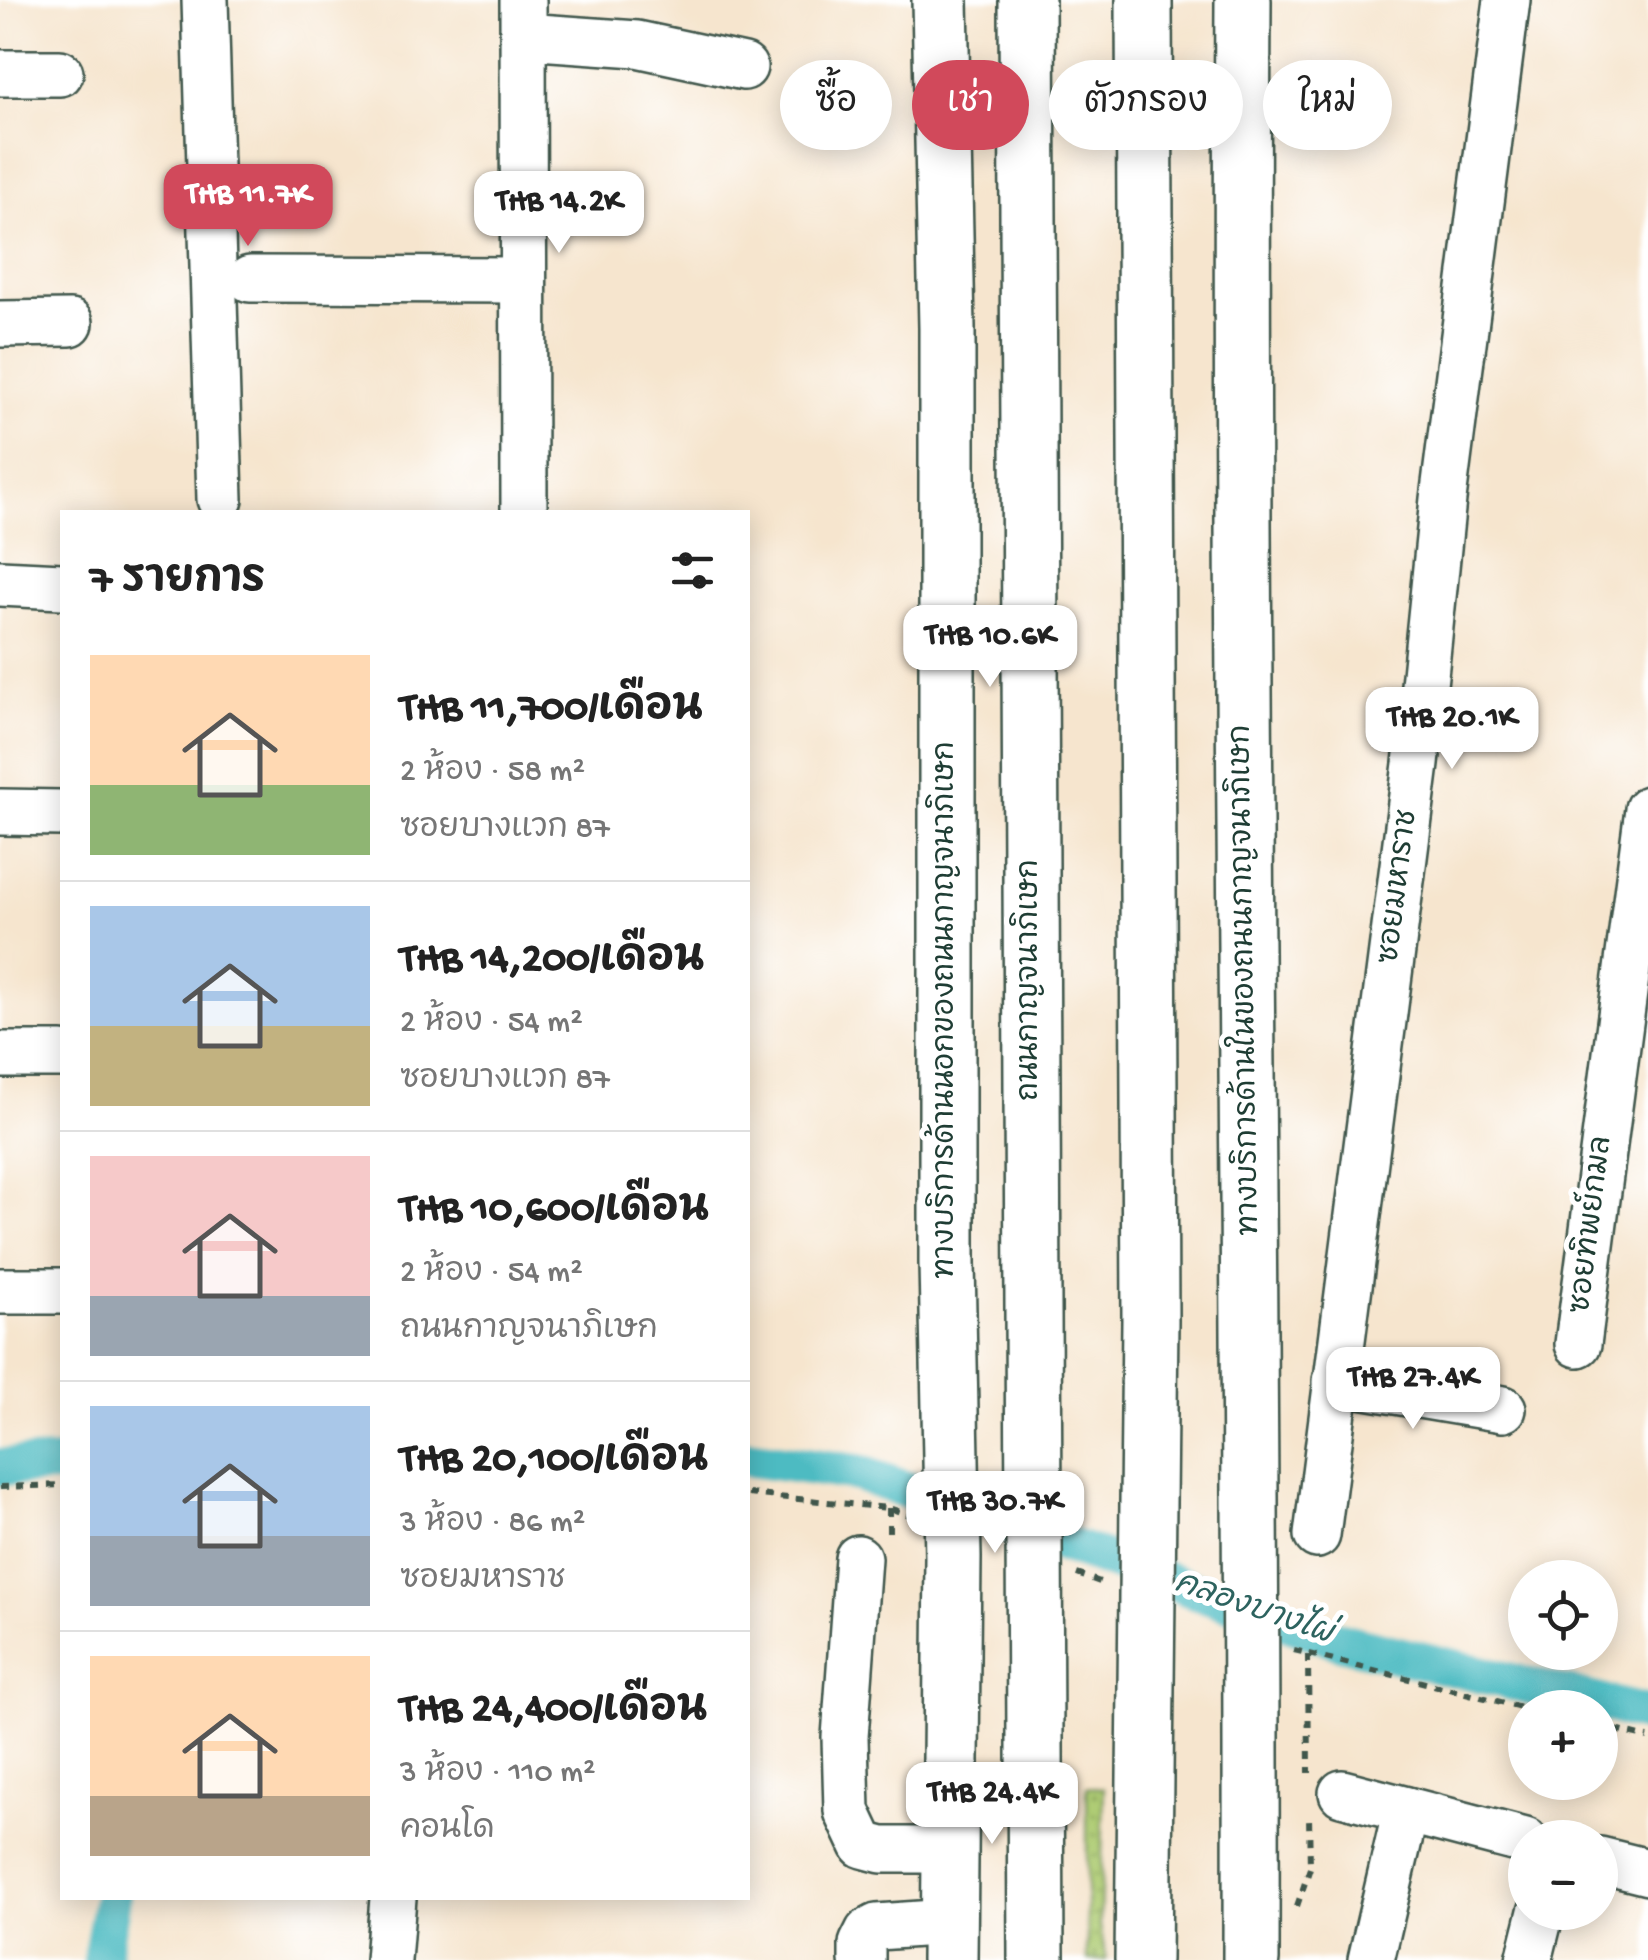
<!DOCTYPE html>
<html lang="th">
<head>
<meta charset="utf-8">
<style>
	:root { --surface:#fff; --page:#f2f2f2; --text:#222; --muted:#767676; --line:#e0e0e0; --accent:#d1495b }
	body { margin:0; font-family:"Gochi Hand","Playpen Sans Thai",sans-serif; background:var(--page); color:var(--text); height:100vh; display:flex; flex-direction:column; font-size:38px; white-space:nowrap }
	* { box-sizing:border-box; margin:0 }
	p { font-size:32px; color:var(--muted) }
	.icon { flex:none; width:55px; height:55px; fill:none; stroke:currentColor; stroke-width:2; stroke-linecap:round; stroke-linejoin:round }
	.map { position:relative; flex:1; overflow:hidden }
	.side { position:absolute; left:60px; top:510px; width:690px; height:1390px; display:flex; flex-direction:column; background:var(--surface); border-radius:0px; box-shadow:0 5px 25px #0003 }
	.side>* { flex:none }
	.guide { position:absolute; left:780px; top:60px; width:718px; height:90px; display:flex; gap:20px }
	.fabs { position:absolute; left:1508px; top:1560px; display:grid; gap:20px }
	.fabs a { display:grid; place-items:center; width:110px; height:110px; border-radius:50%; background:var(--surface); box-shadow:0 5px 25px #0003; font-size:50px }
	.price { position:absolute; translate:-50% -85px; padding:0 22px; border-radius:20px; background:#fff; color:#222; font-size:32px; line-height:65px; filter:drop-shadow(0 2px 5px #0008) }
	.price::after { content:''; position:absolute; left:50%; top:60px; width:30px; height:22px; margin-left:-15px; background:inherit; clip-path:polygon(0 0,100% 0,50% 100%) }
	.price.active { background:var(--accent); color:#fff }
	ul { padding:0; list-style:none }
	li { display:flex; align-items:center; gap:30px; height:250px; padding:0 30px }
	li+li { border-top:2px solid var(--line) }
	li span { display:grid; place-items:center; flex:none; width:280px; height:200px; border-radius:0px; color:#555 }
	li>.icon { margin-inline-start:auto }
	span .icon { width:120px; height:120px; fill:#fffc; stroke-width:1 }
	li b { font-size:42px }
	h2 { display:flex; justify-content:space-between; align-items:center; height:120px; padding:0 30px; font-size:42px }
	.pill { padding:0 35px; border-radius:45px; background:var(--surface); box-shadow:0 5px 25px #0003; font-size:35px; line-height:90px }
	.pill.active { background:var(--accent); color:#fff }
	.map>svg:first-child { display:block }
	.grass { fill:url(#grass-dots); stroke:#678454; stroke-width:2.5 }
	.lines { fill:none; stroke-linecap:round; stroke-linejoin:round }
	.canal { stroke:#4dbbc2; stroke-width:38 }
	.minor-casing { stroke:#3f564b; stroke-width:50 }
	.major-casing { stroke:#3f564b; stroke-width:60 }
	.highway-casing { stroke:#3f564b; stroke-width:60 }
	.path { stroke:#3f564b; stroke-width:6; stroke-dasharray:8 8; stroke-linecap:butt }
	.minor { stroke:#fff; stroke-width:45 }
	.major { stroke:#fff; stroke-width:55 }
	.highway { stroke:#fff; stroke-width:55 }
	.labels { text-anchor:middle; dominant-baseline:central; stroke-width:10; stroke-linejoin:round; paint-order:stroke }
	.street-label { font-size:30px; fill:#1f3d34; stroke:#fff }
	.water-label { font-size:32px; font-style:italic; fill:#2d635f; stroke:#fff }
</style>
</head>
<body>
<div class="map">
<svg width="1648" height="1960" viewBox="0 0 1648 1960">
	<defs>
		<pattern id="grass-dots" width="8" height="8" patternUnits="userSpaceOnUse" patternTransform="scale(2.5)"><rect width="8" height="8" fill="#afcc74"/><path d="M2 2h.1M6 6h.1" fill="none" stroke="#8ea760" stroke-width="1.8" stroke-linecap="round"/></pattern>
	</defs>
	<rect width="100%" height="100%" fill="#fff"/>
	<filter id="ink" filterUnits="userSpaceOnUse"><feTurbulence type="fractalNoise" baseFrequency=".01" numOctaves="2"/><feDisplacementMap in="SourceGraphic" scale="20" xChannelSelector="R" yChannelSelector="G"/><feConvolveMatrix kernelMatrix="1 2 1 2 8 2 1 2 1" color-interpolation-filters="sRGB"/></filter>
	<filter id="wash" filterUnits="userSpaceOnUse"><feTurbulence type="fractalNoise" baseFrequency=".0048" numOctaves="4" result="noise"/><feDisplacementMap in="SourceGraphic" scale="40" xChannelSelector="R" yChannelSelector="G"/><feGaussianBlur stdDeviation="2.25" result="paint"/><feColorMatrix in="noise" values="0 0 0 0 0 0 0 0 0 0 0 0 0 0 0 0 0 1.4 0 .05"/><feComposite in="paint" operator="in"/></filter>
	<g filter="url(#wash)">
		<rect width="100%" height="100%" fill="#f6e5ce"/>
		<path class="grass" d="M1087 1787 1104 1788 1100 1925 1106 1960H1087Z"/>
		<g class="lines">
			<g class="canal">
				<path d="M748 1458 858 1473 1344 1642 1648 1714"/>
				<path d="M0 1467 62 1465"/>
				<path d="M101 1960 112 1898"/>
			</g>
		</g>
	</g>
	<g filter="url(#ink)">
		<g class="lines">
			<g class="minor-casing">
				<g id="minor">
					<path d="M205 0 220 499"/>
					<path d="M523 0 524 512"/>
					<path d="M524 36 637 44 744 67"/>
					<path d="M0 73H60"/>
					<path d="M250 279 521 280"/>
					<path d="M0 324 70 323"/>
					<path d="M0 583 62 586"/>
					<path d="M0 812 62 813"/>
					<path d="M0 1055H62"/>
					<path d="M0 1291H62"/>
					<path d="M1578 1344 1648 809"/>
					<path d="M1336 1381 1503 1409"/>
					<path d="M1317 1535 1416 764 1443 499 1507 0"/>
					<path d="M858 1558 845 1737 847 1811 863 1845 882 1850H950"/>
					<path d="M1342 1793 1525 1841"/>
					<path d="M1600 1860 1648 1872"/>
					<path d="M388 1960 393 1898"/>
					<path d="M862 1960V1944L868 1932 877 1927 949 1922"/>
					<path d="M1371 1960 1406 1810"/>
					<path d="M1529 1960 1541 1912"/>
				</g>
			</g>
			<g class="major-casing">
				<g id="major">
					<path d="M940 0 947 328V1263L953 1557 949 1960"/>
					<path d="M1243 0C1239 653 1253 1307 1251 1960"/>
				</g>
			</g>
			<g class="highway-casing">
				<g id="highway">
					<path d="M1027 0 1036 1960"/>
					<path d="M1143 1960 1150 1320 1144 0"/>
				</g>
			</g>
			<g class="path">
				<path d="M0 1487 62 1485"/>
				<path d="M748 1494 889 1508 909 1515"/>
				<path d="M889 1532V1508"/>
				<path d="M1077 1574 1103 1583"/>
				<path d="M1294 1650 1525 1708"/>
				<path d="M1308 1655 1309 1773"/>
				<path d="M1600 1726 1648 1738"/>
				<path d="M1297 1906 1310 1868 1309 1816"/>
			</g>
			<use href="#minor" class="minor"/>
			<use href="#major" class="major"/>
			<use href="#highway" class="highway"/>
		</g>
	</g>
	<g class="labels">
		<g class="street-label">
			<text transform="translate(1400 887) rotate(-83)">ซอยมหาราช</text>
			<text transform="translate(1031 980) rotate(-90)">ถนนกาญจนาภิเษก</text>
			<text transform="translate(1247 980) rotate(-91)">ทางบริการด้านในของถนนกาญจนาภิเษก</text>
			<text transform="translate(947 1010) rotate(-90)">ทางบริการด้านนอกของถนนกาญจนาภิเษก</text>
			<text transform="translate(1593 1225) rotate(-83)">ซอยทิพย์กมล</text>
		</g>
		<g class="water-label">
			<text transform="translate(1253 1610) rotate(19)">คลองบางไผ่</text>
		</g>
	</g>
</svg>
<div class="fabs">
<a><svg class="icon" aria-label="locate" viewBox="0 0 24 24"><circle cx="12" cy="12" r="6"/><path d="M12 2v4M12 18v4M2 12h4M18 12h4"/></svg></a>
<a>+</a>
<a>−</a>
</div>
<b class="price active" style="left:248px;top:249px">THB 11.7K</b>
<b class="price" style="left:559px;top:256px">THB 14.2K</b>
<b class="price" style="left:990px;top:690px">THB 10.6K</b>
<b class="price" style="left:1452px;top:772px">THB 20.1K</b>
<b class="price" style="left:1413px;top:1432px">THB 27.4K</b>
<b class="price" style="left:995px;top:1556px">THB 30.7K</b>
<b class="price" style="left:992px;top:1847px">THB 24.4K</b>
<div class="guide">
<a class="pill">ซื้อ</a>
<a class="pill active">เช่า</a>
<a class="pill">ตัวกรอง</a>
<a class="pill">ใหม่</a>
</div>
<section class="side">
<h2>7 รายการ<svg class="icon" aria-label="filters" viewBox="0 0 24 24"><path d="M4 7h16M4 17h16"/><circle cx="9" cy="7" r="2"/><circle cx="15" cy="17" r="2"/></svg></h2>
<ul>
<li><span style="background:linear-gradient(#ffd9b3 65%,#8fb573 0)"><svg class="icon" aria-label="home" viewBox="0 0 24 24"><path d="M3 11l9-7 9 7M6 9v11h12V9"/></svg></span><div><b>THB 11,700/เดือน</b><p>2 ห้อง · 58 m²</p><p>ซอยบางแวก 87</p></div></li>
<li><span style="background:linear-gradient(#a9c7e8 60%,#c2b280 0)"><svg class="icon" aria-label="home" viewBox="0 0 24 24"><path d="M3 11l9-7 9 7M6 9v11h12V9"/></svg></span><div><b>THB 14,200/เดือน</b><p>2 ห้อง · 54 m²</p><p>ซอยบางแวก 87</p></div></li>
<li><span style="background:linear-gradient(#f6c9c9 70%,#9aa5b1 0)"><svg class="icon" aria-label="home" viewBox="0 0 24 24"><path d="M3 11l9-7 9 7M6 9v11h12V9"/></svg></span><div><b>THB 10,600/เดือน</b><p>2 ห้อง · 54 m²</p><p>ถนนกาญจนาภิเษก</p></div></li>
<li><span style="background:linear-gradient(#a9c7e8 65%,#9aa5b1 0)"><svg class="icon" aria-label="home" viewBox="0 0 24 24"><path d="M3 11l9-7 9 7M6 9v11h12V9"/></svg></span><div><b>THB 20,100/เดือน</b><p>3 ห้อง · 86 m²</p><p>ซอยมหาราช</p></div></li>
<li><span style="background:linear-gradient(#ffd9b3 70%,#b9a48a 0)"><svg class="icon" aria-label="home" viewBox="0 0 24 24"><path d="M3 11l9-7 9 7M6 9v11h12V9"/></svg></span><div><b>THB 24,400/เดือน</b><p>3 ห้อง · 110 m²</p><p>คอนโด</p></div></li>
</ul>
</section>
</div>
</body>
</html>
